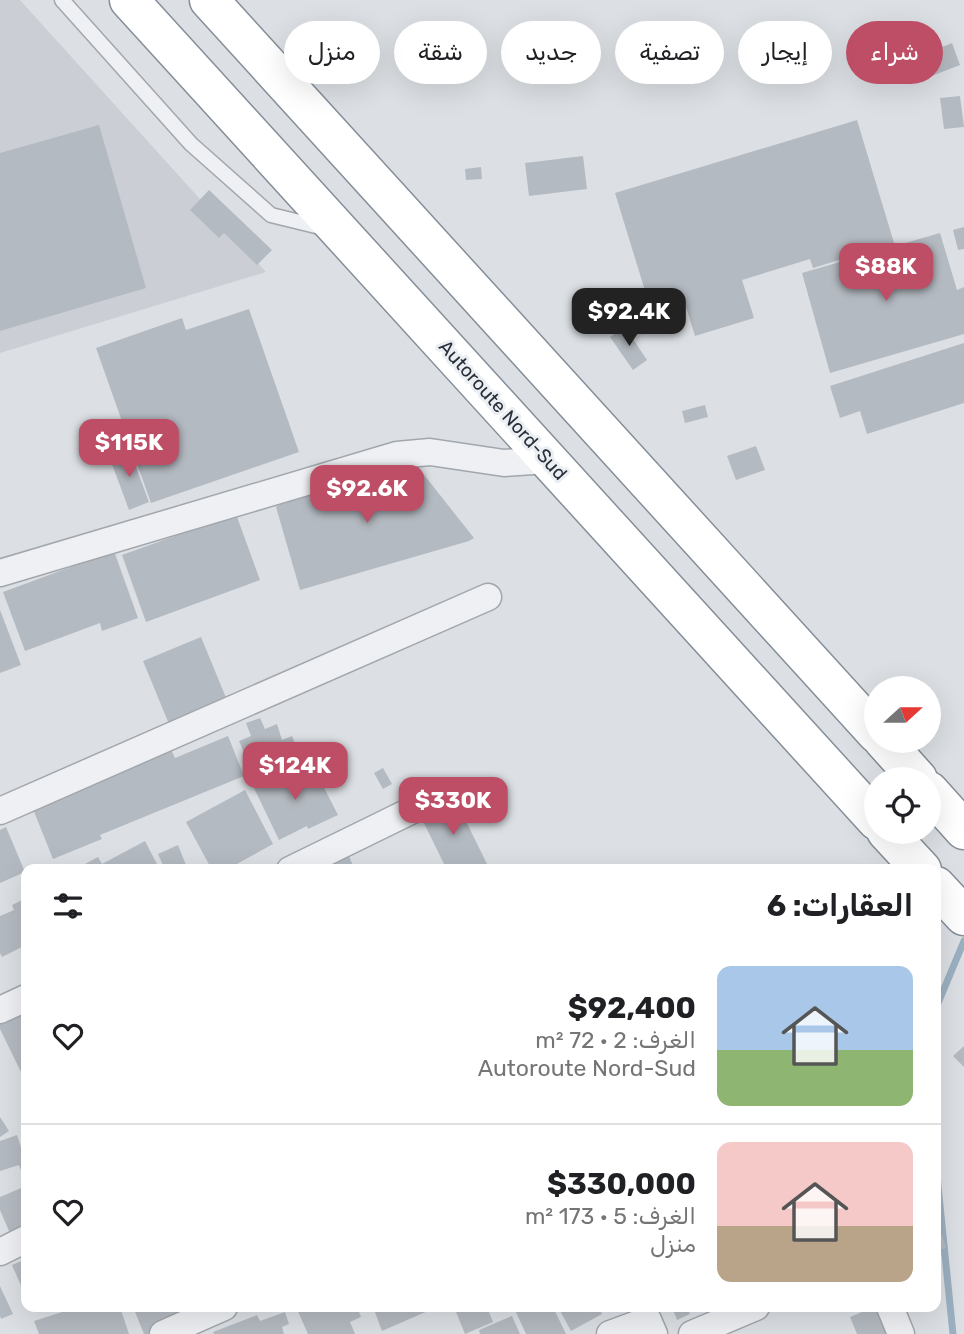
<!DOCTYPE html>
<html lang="ar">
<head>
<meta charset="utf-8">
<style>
	:root { --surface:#fff; --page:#f2f2f2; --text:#202124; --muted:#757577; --line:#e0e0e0; --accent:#bd4e66 }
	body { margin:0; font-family:Rubik,Vazirmatn,sans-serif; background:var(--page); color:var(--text); direction:rtl; height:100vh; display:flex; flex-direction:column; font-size:26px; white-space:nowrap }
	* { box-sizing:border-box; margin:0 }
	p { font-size:23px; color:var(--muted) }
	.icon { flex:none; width:38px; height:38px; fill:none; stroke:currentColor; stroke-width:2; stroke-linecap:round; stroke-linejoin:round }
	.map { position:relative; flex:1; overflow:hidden; direction:ltr }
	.side { position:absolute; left:21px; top:864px; width:920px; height:448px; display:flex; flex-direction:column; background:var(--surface); border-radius:14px; box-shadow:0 7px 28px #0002; direction:rtl }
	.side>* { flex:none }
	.hud { position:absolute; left:21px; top:21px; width:922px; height:63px; direction:rtl; display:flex; gap:14px }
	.needle { width:46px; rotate:69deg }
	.buttons { position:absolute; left:864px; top:676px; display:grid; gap:14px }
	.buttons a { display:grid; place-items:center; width:77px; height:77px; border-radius:50%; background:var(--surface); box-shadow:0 7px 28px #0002; font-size:35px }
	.price { position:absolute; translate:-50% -60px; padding:0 16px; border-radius:14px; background:var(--accent); color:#fff; font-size:23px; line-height:46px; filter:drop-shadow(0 2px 4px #0008) }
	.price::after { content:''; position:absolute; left:50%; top:42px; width:21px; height:16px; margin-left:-10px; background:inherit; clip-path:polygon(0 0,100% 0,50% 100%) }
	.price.active { background:#222; color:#fff }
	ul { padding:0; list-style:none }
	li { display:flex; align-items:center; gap:21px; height:175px; padding:0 28px }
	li+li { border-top:2px solid var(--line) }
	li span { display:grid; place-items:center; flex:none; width:196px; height:140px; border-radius:14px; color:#555 }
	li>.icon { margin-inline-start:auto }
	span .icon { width:84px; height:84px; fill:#fffc; stroke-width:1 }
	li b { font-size:30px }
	h2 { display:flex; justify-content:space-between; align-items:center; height:84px; padding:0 28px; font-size:30px }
	.chip { padding:0 24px; border-radius:32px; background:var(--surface); box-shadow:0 7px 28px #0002; font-size:24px; line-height:63px }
	.chip.active { background:var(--accent); color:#fff }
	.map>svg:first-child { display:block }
	.built { fill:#cbcfd5 }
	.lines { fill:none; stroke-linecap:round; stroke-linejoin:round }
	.stream { stroke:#9bb0c1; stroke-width:7 }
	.building { fill:#b4bac1 }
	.service-casing { stroke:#a2a7ad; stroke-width:17 }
	.minor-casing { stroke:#a2a7ad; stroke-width:29 }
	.motorway-casing { stroke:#858f99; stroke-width:41 }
	.service { stroke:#eef0f3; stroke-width:14 }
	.minor { stroke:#eef0f3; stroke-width:26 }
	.motorway { stroke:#fff; stroke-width:38 }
	.labels { text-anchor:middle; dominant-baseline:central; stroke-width:6; stroke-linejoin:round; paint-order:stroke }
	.street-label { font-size:19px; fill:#282f39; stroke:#ebeff3 }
</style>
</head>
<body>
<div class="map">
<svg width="964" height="1334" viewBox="0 0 964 1334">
	<rect width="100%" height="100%" fill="#dce0e4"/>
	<path class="built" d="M0 0H20L266 272 0 353Z"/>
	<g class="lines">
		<g class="stream">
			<path d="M936 1008 964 941"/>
			<path d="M936 1166 953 1334"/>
		</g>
	</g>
	<g class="building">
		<path d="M952 43 960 65 924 79 915 58Z"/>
		<path d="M960 96 964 127 944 129 940 98Z"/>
		<path d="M857 120 894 243 813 268 810 259 742 280 754 318 695 336 683 297 650 307 615 193Z"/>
		<path d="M99 125 146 288 0 331V153Z"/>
		<path d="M583 156 587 189 529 196 525 163Z"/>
		<path d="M481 167 482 179 466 180 465 169Z"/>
		<path d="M209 190 272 250 257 265 224 233 219 238 190 210Z"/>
		<path d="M964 227V249L958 250 953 230Z"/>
		<path d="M940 233 957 290 964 287V334L830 373 802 273Z"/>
		<path d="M249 309 299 452 151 503 96 348 182 318 186 330Z"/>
		<path d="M625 327 647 360 633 370 610 337Z"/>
		<path d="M964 343V403L867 434 860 411 840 418 830 386Z"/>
		<path d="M705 405 708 417 685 423 682 411Z"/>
		<path d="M756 446 765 470 736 480 727 456Z"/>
		<path d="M129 448 149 502 129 510 109 456Z"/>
		<path d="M413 461 474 538 469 541 300 590 276 507 286 500Z"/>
		<path d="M236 514 260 580 146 622 122 555Z"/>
		<path d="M114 551 138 618 102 631 100 623 25 651 3 592Z"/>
		<path d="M0 610 21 665 0 673Z"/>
		<path d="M201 637 229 705 171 729 143 661Z"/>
		<path d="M260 718 265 729 277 724 282 740 292 736 299 753 252 771 239 741 251 736 246 723Z"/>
		<path d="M228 736 244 776 100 835 102 839 53 859 31 804 170 747 175 758Z"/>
		<path d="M297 768 301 777 315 770 338 815 308 829 307 826 279 840 254 788Z"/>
		<path d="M383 768 392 784 383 789 374 773Z"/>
		<path d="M245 790 273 844 226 870H212L186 822Z"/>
		<path d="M454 797 488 866 479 870H447L419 813Z"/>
		<path d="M6 827 25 872 0 883V830Z"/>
		<path d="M145 841 160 870H74L98 857 102 864Z"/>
		<path d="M178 845 188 870H165L158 854Z"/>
		<path d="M345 847 355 870H293Z"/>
		<path d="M26 898V945L2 957 0 953V916L14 910 12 905Z"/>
		<path d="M26 1009V1070L21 1072 0 1029V1022Z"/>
		<path d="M964 1046V1067L953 1056Z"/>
		<path d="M0 1117 9 1131 0 1137Z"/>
		<path d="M17 1135 26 1163V1175L23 1176 19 1165 0 1171V1141Z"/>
		<path d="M26 1186V1232L12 1238 0 1210V1197Z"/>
		<path d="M942 1235 946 1248 936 1251V1237Z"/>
		<path d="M26 1259V1297L12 1265Z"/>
		<path d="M0 1286 13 1314 1 1319 0 1316Z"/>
		<path d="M78 1307H120L129 1334H39L34 1321Z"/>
		<path d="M133 1307H186L190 1317 150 1334H144Z"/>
		<path d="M296 1307H357L361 1317 350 1322 355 1334H308Z"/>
		<path d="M373 1307H437L382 1331Z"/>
		<path d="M454 1307H487L493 1322 465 1334Z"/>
		<path d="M520 1307H537L539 1311 553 1307 566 1334H526L515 1310Z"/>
		<path d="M558 1307H599L602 1314 571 1331Z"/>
		<path d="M672 1307H687L690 1314 677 1320Z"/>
		<path d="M874 1307H895L897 1334H857L850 1317Z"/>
		<path d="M285 1312 289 1324 282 1327 284 1334H214L213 1332 257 1315 260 1321Z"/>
		<path d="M512 1316 520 1334H480L479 1330Z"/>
	</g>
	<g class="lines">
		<g class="service-casing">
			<path id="service" d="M62 0 191 144 271 215 324 228"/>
		</g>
		<g class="minor-casing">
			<g id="minor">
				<path d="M0 573 397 455 430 452 504 463 548 460"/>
				<path d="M0 811 488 597"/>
				<path d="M290 870 433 800"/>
				<path d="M0 1010 26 998"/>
				<path d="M0 1252 26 1239"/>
				<path d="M890 1307 901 1334"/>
				<path d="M163 1334 224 1307"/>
				<path d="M610 1334 648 1320 654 1334"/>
				<path d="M692 1334 756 1307"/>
			</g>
		</g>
		<g class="motorway-casing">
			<g id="motorway">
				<path d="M129 0 877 821"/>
				<path d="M209 0 877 734"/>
				<path d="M883 740 918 779"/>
				<path d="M929 791 964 830"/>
				<path d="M886 831 922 870"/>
				<path d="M936 886 964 916"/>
			</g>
		</g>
		<use href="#service" class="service"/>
		<use href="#minor" class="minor"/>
		<use href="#motorway" class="motorway"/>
	</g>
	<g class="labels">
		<g class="street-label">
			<text transform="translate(503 410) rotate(48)">Autoroute Nord-Sud</text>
		</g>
	</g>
</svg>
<div class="buttons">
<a><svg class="needle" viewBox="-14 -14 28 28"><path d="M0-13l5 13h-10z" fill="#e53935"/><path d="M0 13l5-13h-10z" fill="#757577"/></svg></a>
<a><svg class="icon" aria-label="locate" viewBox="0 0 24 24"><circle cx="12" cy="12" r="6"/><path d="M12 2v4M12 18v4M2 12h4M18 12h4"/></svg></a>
</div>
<b class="price" style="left:886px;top:303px">$88K</b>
<b class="price active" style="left:629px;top:348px">$92.4K</b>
<b class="price" style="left:129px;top:479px">$115K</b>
<b class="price" style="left:367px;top:525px">$92.6K</b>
<b class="price" style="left:295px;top:802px">$124K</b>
<b class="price" style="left:453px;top:837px">$330K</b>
<div class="hud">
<a class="chip active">شراء</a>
<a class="chip">إيجار</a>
<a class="chip">تصفية</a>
<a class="chip">جديد</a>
<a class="chip">شقة</a>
<a class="chip">منزل</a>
</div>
<section class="side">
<h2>العقارات: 6<svg class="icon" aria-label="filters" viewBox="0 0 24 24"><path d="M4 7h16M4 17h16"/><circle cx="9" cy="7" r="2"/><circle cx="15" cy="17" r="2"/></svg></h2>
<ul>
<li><span style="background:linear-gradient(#a9c7e8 60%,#8fb573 0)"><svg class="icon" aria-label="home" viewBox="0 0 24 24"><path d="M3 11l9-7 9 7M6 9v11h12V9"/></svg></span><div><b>$92,400</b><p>الغرف: 2 · 72 m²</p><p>Autoroute Nord-Sud</p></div><svg class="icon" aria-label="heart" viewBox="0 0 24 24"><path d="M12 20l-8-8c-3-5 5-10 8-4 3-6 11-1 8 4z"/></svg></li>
<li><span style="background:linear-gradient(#f6c9c9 60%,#b9a48a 0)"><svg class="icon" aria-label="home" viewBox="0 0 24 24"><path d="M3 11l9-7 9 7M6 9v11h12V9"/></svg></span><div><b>$330,000</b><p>الغرف: 5 · 173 m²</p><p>منزل</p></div><svg class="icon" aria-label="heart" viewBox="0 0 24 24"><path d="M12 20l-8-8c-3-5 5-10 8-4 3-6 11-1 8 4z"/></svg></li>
</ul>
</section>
</div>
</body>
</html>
